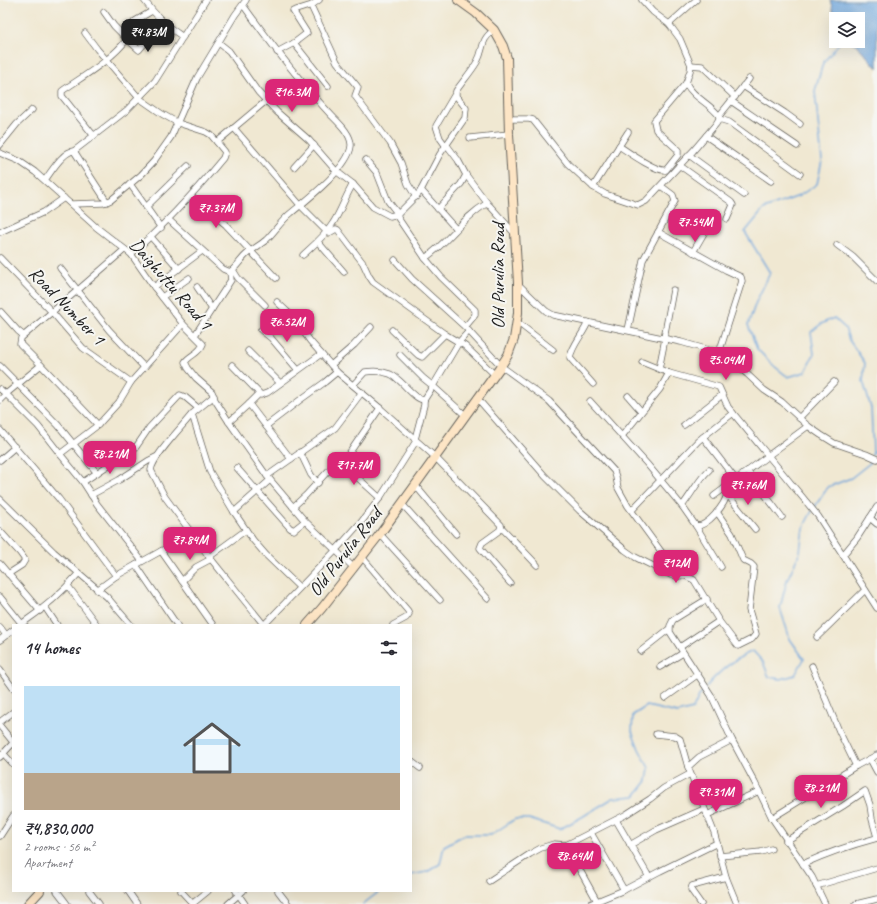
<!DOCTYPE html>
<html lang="en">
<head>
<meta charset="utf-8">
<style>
	:root { --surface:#fff; --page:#f7f7f7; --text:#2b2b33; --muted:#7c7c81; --line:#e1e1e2; --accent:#db2777 }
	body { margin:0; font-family:Caveat,sans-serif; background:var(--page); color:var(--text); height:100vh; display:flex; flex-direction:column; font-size:15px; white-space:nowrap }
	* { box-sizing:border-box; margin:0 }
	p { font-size:13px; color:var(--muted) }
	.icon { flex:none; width:22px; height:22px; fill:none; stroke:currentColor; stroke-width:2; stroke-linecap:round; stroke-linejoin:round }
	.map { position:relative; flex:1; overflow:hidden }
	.details { position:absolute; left:12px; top:624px; width:400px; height:268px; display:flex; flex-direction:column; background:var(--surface); border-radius:0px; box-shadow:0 4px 16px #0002 }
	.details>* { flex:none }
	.fabs { position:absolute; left:829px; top:12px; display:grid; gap:8px }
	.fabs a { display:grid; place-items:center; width:36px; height:36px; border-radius:0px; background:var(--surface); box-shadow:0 4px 16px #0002; font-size:20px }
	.price { position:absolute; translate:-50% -34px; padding:0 9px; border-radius:8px; background:var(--accent); color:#fff; font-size:13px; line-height:26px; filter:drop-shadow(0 1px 2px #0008) }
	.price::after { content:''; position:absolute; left:50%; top:24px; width:12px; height:9px; margin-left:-6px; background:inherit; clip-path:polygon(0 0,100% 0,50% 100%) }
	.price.on { background:#222; color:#fff }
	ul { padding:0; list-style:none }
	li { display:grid; align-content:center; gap:8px; height:212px; padding:0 12px }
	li+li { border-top:1px solid var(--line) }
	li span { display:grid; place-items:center; height:124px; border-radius:0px; color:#555 }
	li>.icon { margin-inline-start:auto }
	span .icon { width:72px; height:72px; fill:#fffc; stroke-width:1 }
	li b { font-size:17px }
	h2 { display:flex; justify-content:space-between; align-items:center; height:48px; padding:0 12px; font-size:17px }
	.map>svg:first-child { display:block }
	.water { fill:#6da4db; stroke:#44607c }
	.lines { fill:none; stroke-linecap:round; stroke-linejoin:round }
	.stream { stroke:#6da4db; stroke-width:1.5 }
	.minor-casing { stroke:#66635c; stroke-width:7 }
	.secondary-casing { stroke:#66635c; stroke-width:10 }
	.minor { stroke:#fff; stroke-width:5.5 }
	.secondary { stroke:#fde5c5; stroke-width:8 }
	.labels { text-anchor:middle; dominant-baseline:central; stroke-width:4; stroke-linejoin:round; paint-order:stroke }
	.street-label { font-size:19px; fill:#1c1c1c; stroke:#f6f6f2 }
</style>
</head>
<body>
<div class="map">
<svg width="877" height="904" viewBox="0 0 877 904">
	<rect width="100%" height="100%" fill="#f6f6f2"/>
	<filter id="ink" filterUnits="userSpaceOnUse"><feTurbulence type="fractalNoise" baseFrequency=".025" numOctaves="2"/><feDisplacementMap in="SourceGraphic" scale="8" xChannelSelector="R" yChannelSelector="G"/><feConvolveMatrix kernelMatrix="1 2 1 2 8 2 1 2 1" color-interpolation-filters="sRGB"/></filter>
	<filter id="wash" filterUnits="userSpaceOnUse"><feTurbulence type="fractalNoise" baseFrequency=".012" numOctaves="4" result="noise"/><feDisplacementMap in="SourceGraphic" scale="16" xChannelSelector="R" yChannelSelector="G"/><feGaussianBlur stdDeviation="0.9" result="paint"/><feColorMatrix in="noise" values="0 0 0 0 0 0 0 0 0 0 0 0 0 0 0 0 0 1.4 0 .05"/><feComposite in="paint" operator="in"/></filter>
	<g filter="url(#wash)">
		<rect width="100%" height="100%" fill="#f0e8d2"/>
		<path class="water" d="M830 0H877V68L857 45 850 41H858V19H836V22Z"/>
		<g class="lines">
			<g class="stream">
				<path d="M841 41 823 63 815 91 822 161 817 184 799 196 764 209 745 232 770 273 756 302 748 325 757 349 774 366 788 377 805 372 814 354 811 332 821 324 834 318 845 328 849 340 865 363 863 381 871 408 873 452 872 455"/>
				<path d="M814 508 828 487 851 478 870 463 871 459"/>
				<path d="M707 686C720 670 734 659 753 651L763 662 769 677 781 679 795 675 804 659 790 639 780 608 787 580 800 552 803 528 812 511"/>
				<path d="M411 875 427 872 440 864 444 846 464 835H491L515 819H529L560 829 582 817 613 798 635 796 647 781 649 768 639 749 632 731 633 715 647 706 677 713 693 709 699 696 705 689"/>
				<path d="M363 904 380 891"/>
			</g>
		</g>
	</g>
	<g filter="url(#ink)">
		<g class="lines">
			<g class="minor-casing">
				<g id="minor">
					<path d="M144 0C155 15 167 27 183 37"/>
					<path d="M319 0 312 5V8L337 62 357 86 358 88 355 96 390 143 401 163 408 184 416 197"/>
					<path d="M312 5 293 11 307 33 294 43 328 86"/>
					<path d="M669 24 696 0"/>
					<path d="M85 33 97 49 139 98 162 114 178 123 206 132 211 135 225 152 223 158C194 193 165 225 131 254"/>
					<path d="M123 35 135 21 152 11"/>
					<path d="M127 39 139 50 162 22"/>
					<path d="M219 43 229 51 258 92 277 112 309 140 336 171 353 184 373 207 390 216 398 214 420 192 440 154 465 118 466 108 456 96V91C463 81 471 72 477 62 485 48 479 41 494 30"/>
					<path d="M277 52 294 43"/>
					<path d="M691 65 702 66 735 97"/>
					<path d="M743 86 785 113 800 124"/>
					<path d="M731 101 797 146"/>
					<path d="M719 116 749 79"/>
					<path d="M509 119H529L533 120 568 164 593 187 605 194 638 205 646 201 693 151 716 124 719 119V116C710 103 693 98 686 83L690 71 691 65 680 39 669 24 653 12 642 0"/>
					<path d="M719 119 729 122 800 174"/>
					<path d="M234 128 301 206 327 232 329 233 336 229 338 230 363 263 369 276 373 282 445 334 465 346 495 375"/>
					<path d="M94 136 62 96V91C82 77 113 59 127 39L114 26 104 12"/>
					<path d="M706 136 771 181"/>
					<path d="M470 138 509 134"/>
					<path d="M217 142 266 101 302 83"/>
					<path d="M0 145 17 124 32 110"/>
					<path d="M445 145 440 138 436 126 455 94"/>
					<path d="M619 146C628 152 656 172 666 170L678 155V150L656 130 654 121 686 83"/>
					<path d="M74 151 127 110 155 81 206 0"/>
					<path d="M0 153 19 161 35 172 96 227 131 254 154 287 183 324 203 344C200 353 190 355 185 362L188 368 196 378 212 392 215 400 229 422 267 476 305 521 353 567"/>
					<path d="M689 155 744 195"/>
					<path d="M366 160 377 173 388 201 398 214"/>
					<path d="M679 165 731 202 733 205 727 219"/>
					<path d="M294 167 314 145"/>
					<path d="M466 175 488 204"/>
					<path d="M45 180C51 172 63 151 74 151L107 202"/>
					<path d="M130 184 161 228"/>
					<path d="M593 187 628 132"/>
					<path d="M421 190 456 229"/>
					<path d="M191 196 226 225 276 278"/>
					<path d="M72 204 103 203 111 200 141 175 154 161 171 137 197 78 235 15 246 0"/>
					<path d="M146 207 188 166"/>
					<path d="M438 209 461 184 466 175 458 160 446 144"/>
					<path d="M396 215 425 258 441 277 475 310V315L465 327"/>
					<path d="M169 220 223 269 230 272C237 267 241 259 247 254 253 249 260 245 266 240 275 231 282 220 291 213 307 200 349 167 351 146 352 135 339 123 332 116 299 81 271 44 243 5"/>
					<path d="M0 232 44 212 64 198"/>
					<path d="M658 232 726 270 741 277 742 281 719 353"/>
					<path d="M151 237 179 269"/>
					<path d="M318 242 344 272"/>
					<path d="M837 245 853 257 877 281"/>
					<path d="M693 252 704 233"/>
					<path d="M303 255C314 245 325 236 333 223 341 211 345 197 353 184"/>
					<path d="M0 258 52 312 83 348 131 382 183 324"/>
					<path d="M425 258C448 243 462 218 486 204L490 206 515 234"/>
					<path d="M395 260 412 279 465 327 501 366 549 401 614 471 616 477 618 488 628 506 679 576"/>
					<path d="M60 268 109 330 144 367"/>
					<path d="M233 270 238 278 265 305"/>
					<path d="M518 284 546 311 553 315 681 342 719 353 728 358 747 374 764 390 782 402 808 426 821 435 834 443 866 454 877 459"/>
					<path d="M154 287 202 251"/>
					<path d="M197 287 212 309"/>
					<path d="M162 297 189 278"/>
					<path d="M277 302 293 317 310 341 337 372 380 408 435 457 501 525 500 530 482 543 480 548 510 583"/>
					<path d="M1 312 18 331 23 335"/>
					<path d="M517 322 553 350"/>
					<path d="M588 322C584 333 571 347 570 358L593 384"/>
					<path d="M261 330 271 338 298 370"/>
					<path d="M392 330 418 355 422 357 445 334"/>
					<path d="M628 330 643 260 675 201 673 195 661 186"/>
					<path d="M195 335 231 280 230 272"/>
					<path d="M248 351 280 383"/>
					<path d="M642 362 669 373 719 387 728 407 818 516 877 608"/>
					<path d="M41 365 20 344 21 338 78 290 124 250"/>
					<path d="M232 365 261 395 267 393 321 354"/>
					<path d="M331 365 354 345 371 327"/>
					<path d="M0 366 58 425 97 473"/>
					<path d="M659 369 665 339 664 338 673 290"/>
					<path d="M353 385 365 372C372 371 382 371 390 374 401 378 414 400 424 400L433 386 423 378 400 355"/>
					<path d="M0 389 6 394 41 365 98 425 119 402 131 382"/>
					<path d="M214 396 192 414 210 472 234 512 253 540 266 555 299 587"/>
					<path d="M628 396 641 411"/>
					<path d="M477 398 545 476 580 511 625 550 635 557 671 575 686 576 694 580 719 621 738 646 752 639 756 634 749 610 754 567 751 564 743 560 732 534 717 512"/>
					<path d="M0 400 6 394 38 426 60 454 83 482 97 504 142 561"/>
					<path d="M590 401 647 464 682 506 696 526C707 527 725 505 727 494L725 488"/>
					<path d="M249 404 259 394"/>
					<path d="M465 415 433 386 459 342 469 331"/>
					<path d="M799 418 834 382"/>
					<path d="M229 422 249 404 291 459"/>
					<path d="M684 425 722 395"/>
					<path d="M266 426 300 400 325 382 337 372"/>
					<path d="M0 430 59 499 116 576 170 546 190 531 211 559 264 625"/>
					<path d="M622 436 660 389 669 373"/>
					<path d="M703 437 736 480"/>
					<path d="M300 452 311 475 318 483"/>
					<path d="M60 454 98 425"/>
					<path d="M0 460 15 447"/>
					<path d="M342 460 358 478 380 498"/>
					<path d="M237 468 290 528 294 530 295 529 305 521"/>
					<path d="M747 471 782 517"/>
					<path d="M267 476 335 428 362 392"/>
					<path d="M83 482 136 447 149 428 180 395 185 397 198 408"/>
					<path d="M415 485 456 534"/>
					<path d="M727 494 755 529"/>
					<path d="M91 495 119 480 148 461 156 457"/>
					<path d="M714 496 808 426"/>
					<path d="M0 499 54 552 107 597 131 625"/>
					<path d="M402 504 488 599"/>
					<path d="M682 506C691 495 698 480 709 470"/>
					<path d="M293 507 306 495 328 471 348 455 380 408"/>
					<path d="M632 510 698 441 733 413"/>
					<path d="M234 512 270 480"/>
					<path d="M870 518 877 524"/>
					<path d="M696 526 721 567"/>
					<path d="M502 528 537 565"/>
					<path d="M0 531 20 553 25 560 22 565 8 574"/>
					<path d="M190 531 165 497 151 470C153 456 182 427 192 414"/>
					<path d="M380 534 440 600"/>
					<path d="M161 551 213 625"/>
					<path d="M843 555 857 538 877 507"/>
					<path d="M209 557 246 530"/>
					<path d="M362 557 408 611 409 614 406 618 393 625"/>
					<path d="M0 564 40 611"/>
					<path d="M136 565 177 625"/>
					<path d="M182 581 196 567 211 559"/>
					<path d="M68 586 97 625"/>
					<path d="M97 590 116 576"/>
					<path d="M0 597 22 624"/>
					<path d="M707 599 673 620 670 626V632L711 695 732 740 755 783 772 818 812 877 825 904"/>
					<path d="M45 607 57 625"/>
					<path d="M20 625C42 610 61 594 78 574"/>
					<path d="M264 625 335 551 362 521 380 498 416 441 415 439 424 405V400"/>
					<path d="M0 627 6 635"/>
					<path d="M817 637 865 590"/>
					<path d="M0 640 13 630"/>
					<path d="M680 647 719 621"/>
					<path d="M641 651 669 629"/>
					<path d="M812 666 839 731 856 766"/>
					<path d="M660 667 683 653"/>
					<path d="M0 670 13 688"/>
					<path d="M665 698 697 675"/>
					<path d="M0 722 13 712"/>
					<path d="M0 726 13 742"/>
					<path d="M656 734 675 736 680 739 688 767"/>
					<path d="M732 740 699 757 688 767 714 832 726 877 737 904"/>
					<path d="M3 753 13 764"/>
					<path d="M0 757 13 743"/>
					<path d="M870 759 877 772"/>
					<path d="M411 761 420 768"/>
					<path d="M707 815 759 791"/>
					<path d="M772 818 856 766 877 755"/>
					<path d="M616 820 649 877"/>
					<path d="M591 833 624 890"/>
					<path d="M0 836 13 816"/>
					<path d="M786 841 843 806 865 791 870 805 872 819 877 837"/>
					<path d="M566 845 597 901"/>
					<path d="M630 845 656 830 704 809"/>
					<path d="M720 856 761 852 771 849"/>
					<path d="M803 864C827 853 851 845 877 838"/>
					<path d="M489 881 530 854 541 848 554 844 566 845 625 815 650 799 664 788 690 774"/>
					<path d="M816 886 877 868"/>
					<path d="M57 891 67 904"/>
					<path d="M89 891 99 904"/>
					<path d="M128 891 137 904"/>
					<path d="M181 891 193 904"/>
					<path d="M236 891 245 904"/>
					<path d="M278 891 288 904"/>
					<path d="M192 904 208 891"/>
					<path d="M228 904 243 891"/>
					<path d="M590 904 624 890 660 871 717 843"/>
					<path d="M701 904 691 890 692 886 726 877"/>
					<path d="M856 904 877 899"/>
				</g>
			</g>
			<g class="secondary-casing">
				<g id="secondary">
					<path d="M307 625 322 608 380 534 499 369 508 355 514 339 518 313V283L509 134 507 58 503 46 494 30 476 13 458 0"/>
					<path d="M28 904 40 891"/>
				</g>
			</g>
			<use href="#minor" class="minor"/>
			<use href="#secondary" class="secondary"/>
		</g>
	</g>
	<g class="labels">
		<g class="street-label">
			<text transform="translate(498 276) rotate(-90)">Old Purulia Road</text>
			<text transform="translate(171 284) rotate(49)">Daighuttu Road 1</text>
			<text transform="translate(67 306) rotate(46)">Road Number 1</text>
			<text transform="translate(345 552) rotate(-52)">Old Purulia Road</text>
		</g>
	</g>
</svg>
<div class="fabs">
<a><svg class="icon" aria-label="layers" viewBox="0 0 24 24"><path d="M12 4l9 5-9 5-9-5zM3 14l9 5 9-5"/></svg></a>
</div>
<b class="price on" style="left:148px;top:53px">₹4.83M</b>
<b class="price" style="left:292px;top:113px">₹16.3M</b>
<b class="price" style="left:216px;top:229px">₹7.37M</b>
<b class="price" style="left:695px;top:243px">₹7.54M</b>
<b class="price" style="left:287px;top:343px">₹6.52M</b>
<b class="price" style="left:726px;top:381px">₹5.04M</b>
<b class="price" style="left:110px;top:475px">₹8.21M</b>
<b class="price" style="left:354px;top:486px">₹17.7M</b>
<b class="price" style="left:748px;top:506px">₹9.76M</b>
<b class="price" style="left:190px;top:561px">₹7.84M</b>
<b class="price" style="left:676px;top:584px">₹12M</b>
<b class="price" style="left:821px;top:809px">₹8.21M</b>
<b class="price" style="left:716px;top:813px">₹9.31M</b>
<b class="price" style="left:574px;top:877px">₹8.64M</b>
<section class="details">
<h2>14 homes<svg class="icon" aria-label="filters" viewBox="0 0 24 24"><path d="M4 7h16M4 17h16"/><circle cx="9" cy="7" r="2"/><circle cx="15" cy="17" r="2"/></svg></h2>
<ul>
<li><span style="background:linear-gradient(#bfe0f5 70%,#b9a48a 0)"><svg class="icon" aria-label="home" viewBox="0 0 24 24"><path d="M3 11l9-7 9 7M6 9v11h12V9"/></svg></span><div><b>₹4,830,000</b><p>2 rooms · 56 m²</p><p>Apartment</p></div></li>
</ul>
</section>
</div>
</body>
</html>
